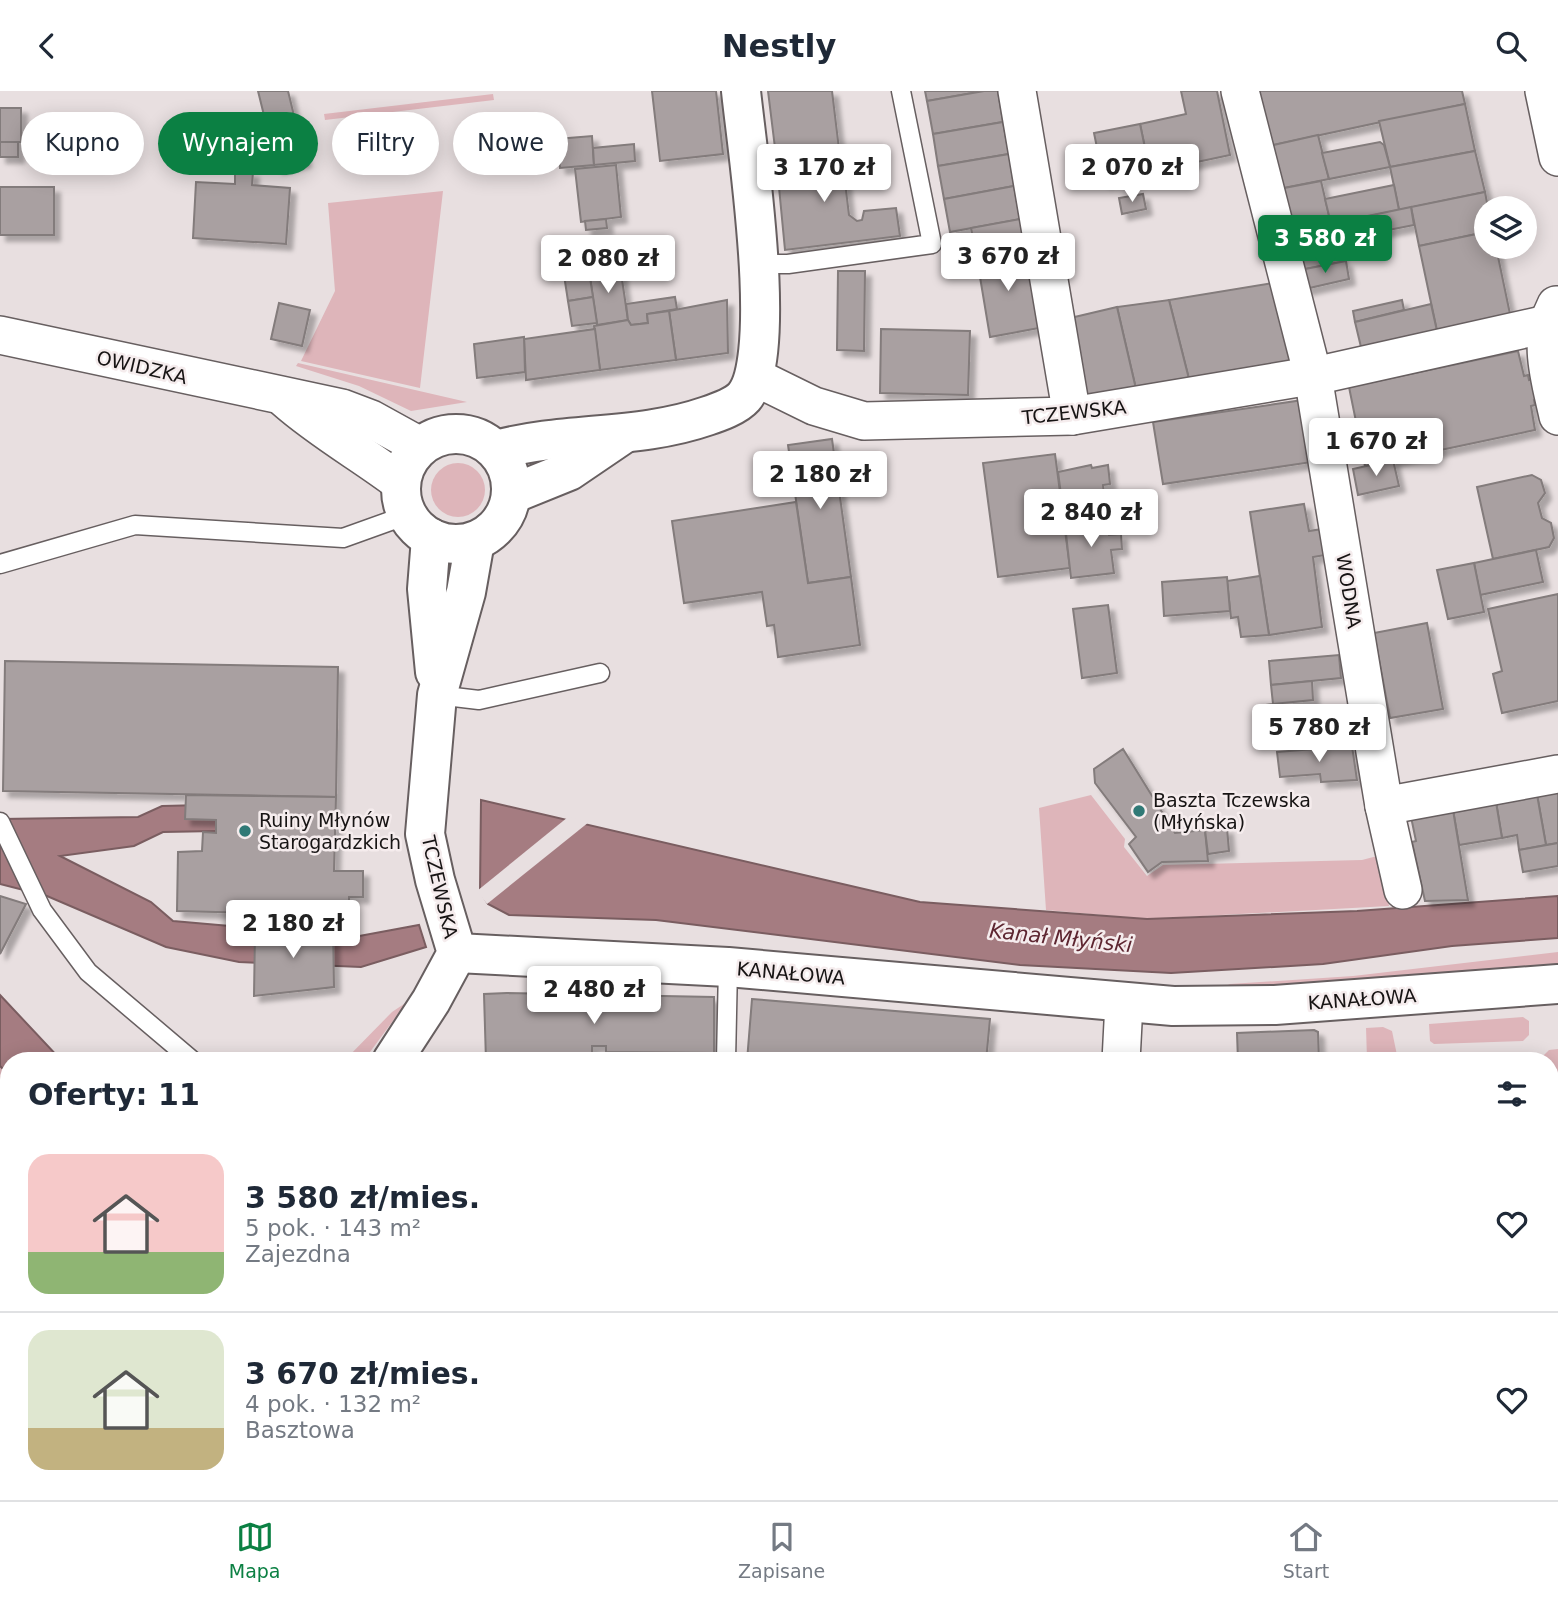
<!DOCTYPE html>
<html lang="pl">
<head>
<meta charset="utf-8">
<style>
	:root { --surface:#fff; --page:#f2f2f3; --text:#1f2937; --muted:#747a83; --line:#e0e1e3; --accent:#0b8043 }
	body { margin:0; font-family:"DejaVu Sans",sans-serif; background:var(--page); color:var(--text); height:100vh; display:flex; flex-direction:column; font-size:26px; white-space:nowrap }
	* { box-sizing:border-box; margin:0 }
	p { font-size:23px; color:var(--muted) }
	.icon { flex:none; width:38px; height:38px; fill:none; stroke:currentColor; stroke-width:2; stroke-linecap:round; stroke-linejoin:round }
	.map { position:relative; flex:1; overflow:hidden }
	.drawer { position:absolute; left:0px; top:961px; width:1559px; height:450px; display:flex; flex-direction:column; background:var(--surface); border-radius:28px 28px 0 0; box-shadow:0 4px 18px #0003 }
	.drawer>* { flex:none }
	.top-card { position:absolute; left:21px; top:21px; width:700px; height:63px; display:flex; gap:14px }
	.fabs { position:absolute; left:1474px; top:105px; display:grid; gap:14px }
	.fabs a { display:grid; place-items:center; width:63px; height:63px; border-radius:50%; background:var(--surface); box-shadow:0 4px 18px #0003; font-size:35px }
	.price { position:absolute; translate:-50% -60px; padding:0 16px; border-radius:7px; background:#fff; color:#222; font-size:23px; line-height:46px; filter:drop-shadow(0 2px 4px #0008) }
	.price::after { content:''; position:absolute; left:50%; top:42px; width:21px; height:16px; margin-left:-10px; background:inherit; clip-path:polygon(0 0,100% 0,50% 100%) }
	.price.selected { background:var(--accent); color:#fff }
	ul { padding:0; list-style:none }
	li { display:flex; align-items:center; gap:21px; height:175px; padding:0 28px }
	li+li { border-top:2px solid var(--line) }
	li span { display:grid; place-items:center; flex:none; width:196px; height:140px; border-radius:21px; color:#555 }
	li>.icon { margin-inline-start:auto }
	span .icon { width:84px; height:84px; fill:#fffc; stroke-width:1 }
	li b { font-size:30px }
	h2 { display:flex; justify-content:space-between; align-items:center; height:84px; padding:0 28px; font-size:30px }
	.tag { padding:0 24px; border-radius:32px; background:var(--surface); box-shadow:0 4px 18px #0003; font-size:24px; line-height:63px }
	.tag.selected { background:var(--accent); color:#fff }
	header { display:flex; justify-content:space-between; align-items:center; height:91px; padding:0 28px; background:var(--surface); font-size:32px; font-weight:700 }
	.tabs { display:flex; justify-content:space-around; align-items:center; height:98px; border-top:2px solid var(--line); background:var(--surface); font-size:19px; color:var(--muted) }
	.tabs a { display:grid; justify-items:center; gap:4px }
	.tabs .selected { color:var(--accent) }
	.map>svg:first-child { display:block }
	.green { fill:#deb5ba }
	.water { fill:#a57c81; stroke:#7a5d60; stroke-width:2 }
	.pier { fill:#e8dfe0 }
	.building { fill:#a9a0a1; stroke:#837b7b; stroke-width:2; filter:url(#shadow) }
	.lines { fill:none; stroke-linecap:round; stroke-linejoin:round }
	.lane-casing { stroke:#675f60; stroke-width:21 }
	.street-casing { stroke:#675f60; stroke-width:40 }
	.secondary-casing { stroke:#675f60; stroke-width:42 }
	.lane { stroke:#fff; stroke-width:18 }
	.street { stroke:#fff; stroke-width:37 }
	.secondary { stroke:#fff; stroke-width:38 }
	.poi-dot { fill:#307976; stroke:#f5eced; stroke-width:2.5 }
	.labels { text-anchor:middle; dominant-baseline:central; stroke-width:5; stroke-linejoin:round; paint-order:stroke }
	.street-label { font-size:19px; fill:#171414; stroke:#f5eced }
	.poi-label { font-size:19px; fill:#171414; stroke:#f5eced; text-anchor:start }
	.water-label { font-size:21px; font-style:italic; fill:#5d2530; stroke:#f5eced }
</style>
</head>
<body>
<header><svg class="icon" aria-label="back" viewBox="0 0 24 24"><path d="M15 5l-7 7 7 7"/></svg>Nestly<svg class="icon" aria-label="search" viewBox="0 0 24 24"><circle cx="10" cy="10" r="6"/><path d="M15 15l6 6"/></svg></header>
<div class="map">
<svg width="1558" height="1409" viewBox="0 0 1558 1409">
	<defs>
		<filter id="shadow"><feDropShadow dx="6" dy="6" stdDeviation="2" flood-color="#0004"/></filter>
	</defs>
	<rect width="100%" height="100%" fill="#e8dfe0"/>
	<g class="green">
		<path d="M493 3 494 9 325 29 324 23Z"/>
		<path d="M443 100 420 297 301 270 335 200 328 112Z"/>
		<path d="M298 272 467 311 411 320 359 295 296 275Z"/>
		<circle cx="458" cy="399" r="27"/>
		<path d="M1091 704 1125 748 1124 756 1147 785 1163 774 1362 769 1381 764 1389 815 1147 828 1046 819 1039 717Z"/>
		<path d="M1558 861V874L1359 891 1221 897 1230 893 1353 885Z"/>
		<path d="M407 911 364 969 344 970 392 921Z"/>
		<path d="M1523 926 1529 930V944L1523 950 1434 953 1430 950 1429 933Z"/>
		<path d="M1383 936 1392 940 1398 969H1367L1366 937Z"/>
		<path d="M1558 958V1032L1551 1033 1550 970 1541 969V967L1549 959Z"/>
		<path d="M0 975 9 984 6 1191 0 1185V1157L6 1139 0 1119Z"/>
		<path d="M1551 1090 1558 1223 1551 1224Z"/>
		<path d="M1558 1315V1409H523L524 1402H1550L1551 1316Z"/>
		<path d="M166 1402H250L259 1409H170Z"/>
		<path d="M270 1402H476V1409H279Z"/>
	</g>
	<g class="water">
		<path d="M481 709 920 811 1147 828 1357 820 1558 805V847L1452 855 1323 873 1171 882 1020 874 656 829 509 824 488 813 480 800Z"/>
		<path d="M330 711 332 738 163 741 134 755 60 765 151 811 173 830 354 846 419 834 426 856 361 876 239 871 166 856 47 805 0 793V728L138 726 162 715Z"/>
		<path d="M0 904 61 969 9 970V984L0 975Z"/>
		<path d="M476 1402H524L523 1409H476Z"/>
	</g>
	<path class="pier" d="M568 726 589 731 487 813 477 800Z"/>
	<g class="building">
		<path d="M258 0H288L305 70 277 77Z"/>
		<path d="M652 0H716L723 63 660 70Z"/>
		<path d="M768 0H832L839 58 776 65Z"/>
		<path d="M925 0H984L927 10Z"/>
		<path d="M984 0H998L1003 31 933 43 927 10Z"/>
		<path d="M1181 0H1217L1230 64 1150 81 1140 33 1186 23Z"/>
		<path d="M1255 0H1462L1465 13 1269 55Z"/>
		<path d="M1465 13 1475 60 1390 76 1379 30Z"/>
		<rect x="0" y="17" width="21" height="34"/>
		<path d="M1003 31 1009 63 938 75 933 43Z"/>
		<path d="M1140 33 1150 81 1104 91 1094 42Z"/>
		<path d="M1318 44 1329 88 1279 98 1269 55Z"/>
		<path d="M592 45 594 74 560 77 557 48Z"/>
		<rect x="0" y="51" width="18" height="15"/>
		<path d="M1380 51 1384 54 1390 76 1329 88 1322 62Z"/>
		<path d="M634 53 635 70 594 74 593 57Z"/>
		<path d="M841 58 849 124 857 130 862 129 864 120 896 117 900 145 785 159 776 65Z"/>
		<path d="M1475 60 1485 101 1399 119 1390 76Z"/>
		<path d="M1009 63 1014 95 944 108 938 75Z"/>
		<path d="M616 74 621 126 581 131 575 78Z"/>
		<path d="M235 80 253 81 252 94 290 97 286 153 193 147 196 91 235 93Z"/>
		<path d="M1321 90 1331 133 1290 141 1279 98Z"/>
		<path d="M1394 94 1399 119 1331 133 1325 108Z"/>
		<path d="M1014 95 1020 128 950 141 944 108Z"/>
		<rect x="0" y="96" width="54" height="48"/>
		<path d="M1485 101 1488 117 1486 141 1419 155 1411 116Z"/>
		<path d="M1143 103 1146 118 1122 123 1119 107Z"/>
		<path d="M1411 116 1414 134 1338 149 1334 132Z"/>
		<path d="M606 128 607 137 586 139 585 130Z"/>
		<path d="M1020 128 1026 159 977 168 971 137Z"/>
		<path d="M1334 132 1342 171 1300 179 1290 141Z"/>
		<path d="M1486 141V156H1496L1510 223 1437 240 1419 155Z"/>
		<path d="M1026 159 1039 237 990 246 977 168Z"/>
		<path d="M1346 170 1349 188 1305 198 1300 179Z"/>
		<path d="M620 175 628 229 597 234 589 180Z"/>
		<path d="M589 180 593 206 568 210 564 184Z"/>
		<path d="M838 180H865L864 260 837 259Z"/>
		<path d="M1273 192 1292 271 1189 288 1169 209Z"/>
		<path d="M593 206 597 232 572 235 568 210Z"/>
		<path d="M675 206 677 218 647 223 648 232 631 234 628 229 626 213Z"/>
		<path d="M727 209 728 262 676 269 669 220Z"/>
		<path d="M1169 209 1189 288 1136 298 1117 216Z"/>
		<path d="M1402 209 1404 219 1355 231 1353 220Z"/>
		<path d="M279 212 310 219 302 255 271 248Z"/>
		<path d="M1431 213 1437 240 1361 256 1355 231Z"/>
		<path d="M1117 216 1136 298 1084 308 1066 228Z"/>
		<path d="M669 220 676 269 600 279 594 235 628 229 631 234 648 232 647 223Z"/>
		<path d="M595 238 600 279 526 289 524 248Z"/>
		<path d="M881 238 970 240 968 304 880 302Z"/>
		<path d="M524 246 525 281 477 287 474 253Z"/>
		<path d="M1518 260 1524 285 1528 284 1529 289 1535 288 1539 307 1534 309 1535 314 1531 315 1535 339 1365 375 1349 296Z"/>
		<path d="M1303 309 1312 371 1163 393 1153 331Z"/>
		<path d="M832 348 851 486 808 492 788 354Z"/>
		<path d="M1055 363 1070 477 998 486 983 372Z"/>
		<path d="M1393 369 1399 395 1358 404 1353 378Z"/>
		<path d="M1091 374 1092 377 1108 374 1110 393 1103 394 1107 429 1065 434 1058 381Z"/>
		<path d="M1532 384 1541 389 1545 402 1538 412 1542 427 1551 432 1554 447 1549 456 1493 468 1477 396Z"/>
		<path d="M796 411 808 492 851 486 860 554 778 566 774 534 767 535 762 501 684 512 672 430Z"/>
		<path d="M1304 413 1309 440 1322 438 1325 464 1313 466 1322 536 1269 544 1250 421Z"/>
		<path d="M1107 429 1109 444 1121 443 1122 458 1111 459 1114 482 1071 487 1065 434Z"/>
		<path d="M1536 459 1543 491 1480 504 1474 472Z"/>
		<path d="M1474 472 1484 521 1448 528 1437 479Z"/>
		<path d="M1260 485 1269 544 1241 546 1238 526 1231 527 1227 490Z"/>
		<path d="M1227 486 1230 520 1164 525 1162 491Z"/>
		<path d="M1558 503V610L1502 622 1493 583 1502 580 1488 518Z"/>
		<path d="M1108 514 1117 582 1082 587 1073 518Z"/>
		<path d="M1427 532 1443 618 1390 627 1374 542Z"/>
		<path d="M1339 564 1341 587 1271 594 1269 570Z"/>
		<path d="M5 570 338 576 336 706 3 700Z"/>
		<path d="M1312 590 1313 609 1273 613 1271 594Z"/>
		<path d="M1273 613 1275 632 1259 633 1257 615Z"/>
		<path d="M1352 655 1357 689 1321 691 1320 683 1280 686 1277 661Z"/>
		<path d="M1123 658 1175 742 1205 739 1208 770 1162 771 1148 781 1129 753 1136 746 1095 692 1094 678Z"/>
		<path d="M1558 695V752L1546 754 1536 698Z"/>
		<path d="M1536 698 1546 754 1519 759 1517 744 1502 747 1495 705Z"/>
		<path d="M186 704 336 706 334 780H363V806H349V836L255 840V822L177 820 178 761 202 760 203 741 216 742V729L185 728Z"/>
		<path d="M1495 705 1502 747 1459 754 1452 713Z"/>
		<path d="M1452 713 1468 809 1425 810 1412 751 1416 750 1410 721Z"/>
		<path d="M1227 737 1229 760 1208 763 1205 739Z"/>
		<path d="M1558 752V775L1523 781 1519 759Z"/>
		<path d="M0 805 26 813 0 863Z"/>
		<path d="M333 836 334 896 254 905 255 840Z"/>
		<path d="M507 902 714 906V962L606 961V955H592V970H486L484 903Z"/>
		<path d="M752 908 990 928 986 970H747Z"/>
		<path d="M1314 939 1318 941 1319 970H1238L1237 942Z"/>
		<rect x="942" y="1402" width="145" height="7"/>
		<path d="M1145 1402H1388L1371 1409H1145Z"/>
	</g>
	<g class="lines">
		<g class="lane-casing">
			<g id="lane">
				<path d="M758 173H788L932 153 901 0"/>
				<path d="M0 473 135 434 343 447 407 424"/>
				<path d="M437 604 479 609 600 582"/>
				<path d="M0 731 42 819 88 881 193 970"/>
				<path d="M726 970 728 876"/>
				<path d="M1550 1359 1558 1358"/>
				<path d="M1101 1409V1402"/>
				<path d="M1440 1409 1452 1402"/>
			</g>
		</g>
		<g class="street-casing">
			<g id="street">
				<path d="M1017 0 1072 325"/>
				<path d="M1240 0 1313 285 1384 715 1403 799"/>
				<path d="M1544 0 1558 66"/>
				<path d="M1556 214C1537 250 1550 288 1558 325"/>
				<path d="M0 244 342 317 371 328 420 355"/>
				<path d="M755 286 814 315 864 330 1072 325 1328 282 1547 233"/>
				<path d="M285 308C321 340 363 363 401 392"/>
				<path d="M1384 715 1558 683"/>
				<path d="M1121 970 1124 912"/>
				<path d="M0 1231 9 1243"/>
				<path d="M0 1327H9"/>
			</g>
		</g>
		<g class="secondary-casing">
			<g id="secondary">
				<circle cx="456" cy="398" r="55"/>
				<path d="M496 359C566 340 638 349 707 325 719 321 736 315 744 306 779 265 747 58 741 0"/>
				<path d="M512 403 569 380 622 344"/>
				<path d="M431 447 427 498 435 581"/>
				<path d="M457 862 728 876 1173 915 1275 914 1558 893"/>
				<path d="M392 970 431 910 457 862 435 789 425 743 437 604 466 501 475 450"/>
				<path d="M35 1402 37 1409"/>
			</g>
		</g>
		<use href="#lane" class="lane"/>
		<use href="#street" class="street"/>
		<use href="#secondary" class="secondary"/>
	</g>
	<g class="poi-dot">
		<circle cx="1139" cy="720" r="7"/>
		<circle cx="245" cy="740" r="7"/>
	</g>
	<g class="labels">
		<g class="street-label">
			<text transform="translate(142 276) rotate(13)">OWIDZKA</text>
			<text transform="translate(1074 321) rotate(-6)">TCZEWSKA</text>
			<text transform="translate(1349 500) rotate(81)">WODNA</text>
			<text transform="translate(440 796) rotate(77)">TCZEWSKA</text>
			<text transform="translate(791 882) rotate(5)">KANAŁOWA</text>
			<text transform="translate(1362 908) rotate(-4)">KANAŁOWA</text>
		</g>
		<g class="poi-label">
			<text x="1153" y="709">Baszta Tczewska<tspan x="1153" dy="22">(Młyńska)</tspan></text>
			<text x="259" y="729">Ruiny Młynów<tspan x="259" dy="22">Starogardzkich</tspan></text>
		</g>
		<g class="water-label">
			<text transform="translate(1061 847) rotate(6)">Kanał Młyński</text>
		</g>
	</g>
</svg>
<div class="fabs">
<a><svg class="icon" aria-label="layers" viewBox="0 0 24 24"><path d="M12 4l9 5-9 5-9-5zM3 14l9 5 9-5"/></svg></a>
</div>
<b class="price" style="left:824px;top:113px">3 170 zł</b>
<b class="price" style="left:1132px;top:113px">2 070 zł</b>
<b class="price selected" style="left:1325px;top:184px">3 580 zł</b>
<b class="price" style="left:1008px;top:202px">3 670 zł</b>
<b class="price" style="left:608px;top:204px">2 080 zł</b>
<b class="price" style="left:1376px;top:387px">1 670 zł</b>
<b class="price" style="left:820px;top:420px">2 180 zł</b>
<b class="price" style="left:1091px;top:458px">2 840 zł</b>
<b class="price" style="left:1319px;top:673px">5 780 zł</b>
<b class="price" style="left:293px;top:869px">2 180 zł</b>
<b class="price" style="left:594px;top:935px">2 480 zł</b>
<div class="top-card">
<a class="tag">Kupno</a>
<a class="tag selected">Wynajem</a>
<a class="tag">Filtry</a>
<a class="tag">Nowe</a>
</div>
<section class="drawer">
<h2>Oferty: 11<svg class="icon" aria-label="filters" viewBox="0 0 24 24"><path d="M4 7h16M4 17h16"/><circle cx="9" cy="7" r="2"/><circle cx="15" cy="17" r="2"/></svg></h2>
<ul>
<li><span style="background:linear-gradient(#f6c9c9 70%,#8fb573 0)"><svg class="icon" aria-label="home" viewBox="0 0 24 24"><path d="M3 11l9-7 9 7M6 9v11h12V9"/></svg></span><div><b>3 580 zł/mies.</b><p>5 pok. · 143 m²</p><p>Zajezdna</p></div><svg class="icon" aria-label="heart" viewBox="0 0 24 24"><path d="M12 20l-8-8c-3-5 5-10 8-4 3-6 11-1 8 4z"/></svg></li>
<li><span style="background:linear-gradient(#dfe7d0 70%,#c2b280 0)"><svg class="icon" aria-label="home" viewBox="0 0 24 24"><path d="M3 11l9-7 9 7M6 9v11h12V9"/></svg></span><div><b>3 670 zł/mies.</b><p>4 pok. · 132 m²</p><p>Basztowa</p></div><svg class="icon" aria-label="heart" viewBox="0 0 24 24"><path d="M12 20l-8-8c-3-5 5-10 8-4 3-6 11-1 8 4z"/></svg></li>
</ul>
</section>
</div>
<nav class="tabs">
<a class="selected"><svg class="icon" aria-label="map" viewBox="0 0 24 24"><path d="M3 6l6-2 6 2 6-2v14l-6 2-6-2-6 2zM9 4v14M15 6v14"/></svg>Mapa</a>
<a><svg class="icon" aria-label="saved" viewBox="0 0 24 24"><path d="M7 4h10v16l-5-4-5 4z"/></svg>Zapisane</a>
<a><svg class="icon" aria-label="home" viewBox="0 0 24 24"><path d="M3 11l9-7 9 7M6 9v11h12V9"/></svg>Start</a>
</nav>
</body>
</html>
